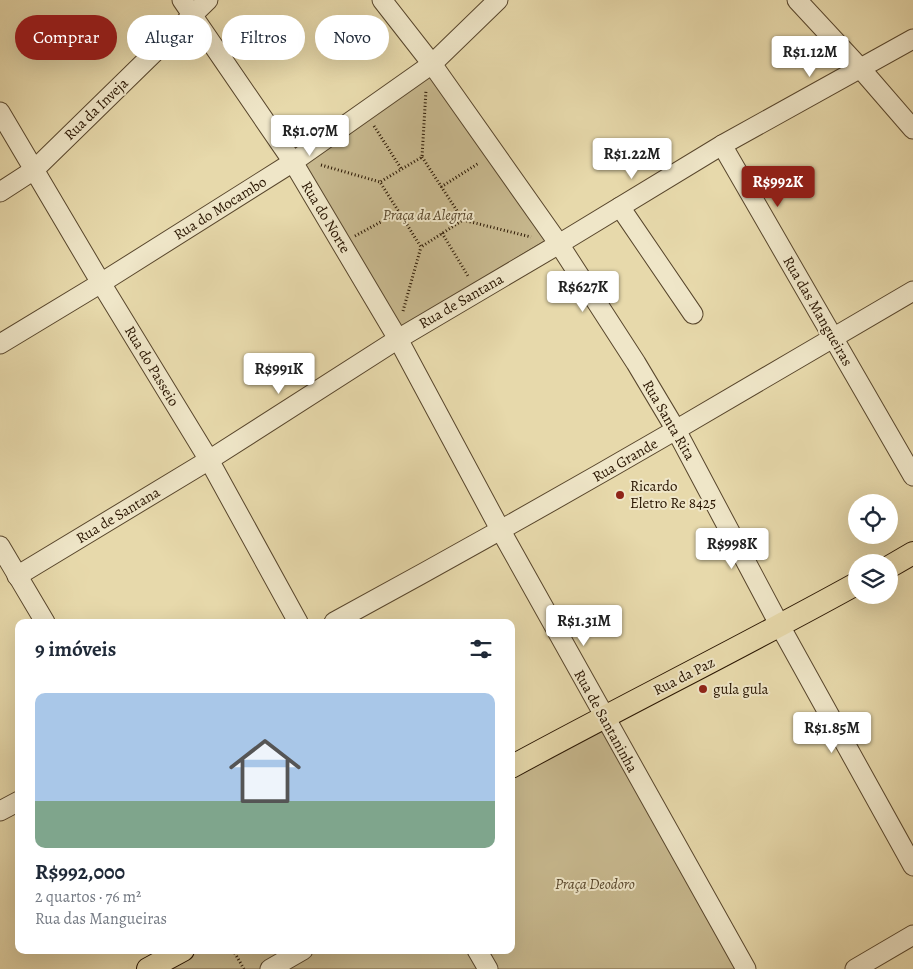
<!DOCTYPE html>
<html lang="pt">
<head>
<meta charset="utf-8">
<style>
	:root { --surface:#fff; --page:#f2f2f3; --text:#1f2937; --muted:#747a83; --accent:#8f2418 }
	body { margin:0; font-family:Alegreya,serif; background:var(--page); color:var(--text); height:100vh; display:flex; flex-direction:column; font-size:19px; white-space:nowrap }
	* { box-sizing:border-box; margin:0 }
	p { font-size:16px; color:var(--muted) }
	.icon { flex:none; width:28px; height:28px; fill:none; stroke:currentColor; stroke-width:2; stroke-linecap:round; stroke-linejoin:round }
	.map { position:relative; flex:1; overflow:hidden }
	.panel { position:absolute; left:15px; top:619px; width:500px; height:335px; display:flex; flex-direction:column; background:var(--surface); border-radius:10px; box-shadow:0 5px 20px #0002 }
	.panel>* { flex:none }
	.top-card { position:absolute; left:15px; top:15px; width:500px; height:45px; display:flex; gap:10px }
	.controls { position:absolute; left:848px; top:494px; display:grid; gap:10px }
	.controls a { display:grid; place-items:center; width:50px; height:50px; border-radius:50%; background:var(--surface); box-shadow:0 5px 20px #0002; font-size:25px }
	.price { position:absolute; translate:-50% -42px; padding:0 11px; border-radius:5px; background:#fff; color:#222; font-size:16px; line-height:32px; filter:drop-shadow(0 1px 2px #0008) }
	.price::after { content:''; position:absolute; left:50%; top:30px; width:15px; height:11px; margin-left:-8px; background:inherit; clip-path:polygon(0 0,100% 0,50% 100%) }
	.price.active { background:var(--accent); color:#fff }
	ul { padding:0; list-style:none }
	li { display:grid; align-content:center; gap:10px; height:265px; padding:0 20px }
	li span { display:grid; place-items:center; height:155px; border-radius:10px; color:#555 }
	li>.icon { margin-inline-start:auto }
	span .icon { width:90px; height:90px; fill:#fffc; stroke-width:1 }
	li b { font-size:21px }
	h2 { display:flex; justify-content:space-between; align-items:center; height:60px; padding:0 20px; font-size:21px }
	.tag { padding:0 18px; border-radius:22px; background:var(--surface); box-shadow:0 5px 20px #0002; font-size:18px; line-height:45px }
	.tag.active { background:var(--accent); color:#fff }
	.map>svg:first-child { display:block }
	.green { fill:#c7b88e; stroke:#786648 }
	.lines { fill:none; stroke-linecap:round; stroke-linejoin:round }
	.minor-casing { stroke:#58462c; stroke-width:21 }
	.major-casing { stroke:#291501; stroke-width:24 }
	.path { stroke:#291501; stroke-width:3; stroke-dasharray:1 2.5; stroke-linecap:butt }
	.minor { stroke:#efe6c8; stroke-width:19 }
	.major { stroke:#e7d9ab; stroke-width:22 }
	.poi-dot { fill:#8f2418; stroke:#efe6c8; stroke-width:2 }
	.labels { text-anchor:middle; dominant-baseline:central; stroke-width:4; stroke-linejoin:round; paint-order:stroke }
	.street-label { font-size:15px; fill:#291501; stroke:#efe6c8 }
	.park-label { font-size:15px; font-style:italic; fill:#58462b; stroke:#efe6c8 }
	.poi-label { font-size:15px; fill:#291501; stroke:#efe6c8; text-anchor:start }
</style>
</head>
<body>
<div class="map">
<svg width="913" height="969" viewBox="0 0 913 969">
	<rect width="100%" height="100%" fill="#e7d9ab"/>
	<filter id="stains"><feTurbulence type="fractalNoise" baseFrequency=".004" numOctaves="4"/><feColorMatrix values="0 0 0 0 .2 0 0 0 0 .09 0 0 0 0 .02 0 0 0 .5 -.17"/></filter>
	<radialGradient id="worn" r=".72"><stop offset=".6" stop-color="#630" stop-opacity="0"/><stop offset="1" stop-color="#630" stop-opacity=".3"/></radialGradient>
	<g class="green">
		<path d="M429 75 546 240 400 328 304 163Z"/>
		<path d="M603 729 738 969H157L192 950H511V777Z"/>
	</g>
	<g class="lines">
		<g class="minor-casing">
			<g id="minor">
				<path d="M182 0 293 162 398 339 501 531 746 969"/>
				<path d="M382 0 432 64 559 244 636 363 676 430 780 626 913 866"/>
				<path d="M797 0 861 69 913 129"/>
				<path d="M0 112 101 283 209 460 298 622"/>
				<path d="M722 145 913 476"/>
				<path d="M0 192 34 170 208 0"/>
				<path d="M620 207 693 314"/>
				<path d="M0 344 101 283 293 162 432 64 498 0"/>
				<path d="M0 546 45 622"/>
				<path d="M17 576 209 460 398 339 559 244 722 145 913 39"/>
				<path d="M334 622C448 560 562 496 674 431 754 385 833 337 913 291"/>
				<path d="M0 811 19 801"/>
				<path d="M477 950 488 969"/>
				<path d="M270 969 303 950"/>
				<path d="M855 969 913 935"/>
			</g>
		</g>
		<g class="major-casing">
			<g id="major">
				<path d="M889 567 913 553"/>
				<path d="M511 767C625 705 742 647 856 584"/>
				<path d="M148 969 183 950"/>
			</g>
		</g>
		<g class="path">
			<path d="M374 126 402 170"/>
			<path d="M422 157 463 220 421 247 380 182 422 157 426 90"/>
			<path d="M321 165 380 182"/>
			<path d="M441 187 479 163"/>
			<path d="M463 220 531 237"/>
			<path d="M442 233 468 276"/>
			<path d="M355 236 399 212"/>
			<path d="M403 311 421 247"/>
			<path d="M233 950 244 969"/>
		</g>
		<use href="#minor" class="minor"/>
		<use href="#major" class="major"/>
	</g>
	<g class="poi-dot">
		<circle cx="620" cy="495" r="5"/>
		<circle cx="703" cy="689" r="5"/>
	</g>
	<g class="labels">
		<g class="street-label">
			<text transform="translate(96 109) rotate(-44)">Rua da Inveja</text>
			<text transform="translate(220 208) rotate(-32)">Rua do Mocambo</text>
			<text transform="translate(326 217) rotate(59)">Rua do Norte</text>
			<text transform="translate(461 301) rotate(-30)">Rua de Santana</text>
			<text transform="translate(818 311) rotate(60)">Rua das Mangueiras</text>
			<text transform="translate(152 366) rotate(59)">Rua do Passeio</text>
			<text transform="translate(669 420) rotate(60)">Rua Santa Rita</text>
			<text transform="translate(625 460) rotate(-30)">Rua Grande</text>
			<text transform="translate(118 515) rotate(-31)">Rua de Santana</text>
			<text transform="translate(684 676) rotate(-27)">Rua da Paz</text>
			<text transform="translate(606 721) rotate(61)">Rua de Santaninha</text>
		</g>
		<g class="park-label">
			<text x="428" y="215">Praça da Alegria</text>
			<text x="595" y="884">Praça Deodoro</text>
		</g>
		<g class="poi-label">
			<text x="630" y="486">Ricardo<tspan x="630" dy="17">Eletro Re 8425</tspan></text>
			<text x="713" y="689">gula gula</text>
		</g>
	</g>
	<rect width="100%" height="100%" filter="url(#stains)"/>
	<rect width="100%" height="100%" fill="url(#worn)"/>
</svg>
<div class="controls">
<a><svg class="icon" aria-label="locate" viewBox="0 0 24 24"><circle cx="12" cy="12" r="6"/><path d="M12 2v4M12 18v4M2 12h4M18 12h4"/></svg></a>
<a><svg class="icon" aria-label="layers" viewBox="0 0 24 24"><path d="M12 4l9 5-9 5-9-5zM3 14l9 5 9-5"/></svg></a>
</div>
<b class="price" style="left:810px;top:78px">R$1.12M</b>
<b class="price" style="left:310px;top:157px">R$1.07M</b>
<b class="price" style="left:632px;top:180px">R$1.22M</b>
<b class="price active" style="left:778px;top:208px">R$992K</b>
<b class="price" style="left:583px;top:313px">R$627K</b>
<b class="price" style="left:279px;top:395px">R$991K</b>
<b class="price" style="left:732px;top:570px">R$998K</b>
<b class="price" style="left:584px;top:647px">R$1.31M</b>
<b class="price" style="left:832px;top:754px">R$1.85M</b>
<div class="top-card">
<a class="tag active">Comprar</a>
<a class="tag">Alugar</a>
<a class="tag">Filtros</a>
<a class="tag">Novo</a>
</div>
<section class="panel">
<h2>9 imóveis<svg class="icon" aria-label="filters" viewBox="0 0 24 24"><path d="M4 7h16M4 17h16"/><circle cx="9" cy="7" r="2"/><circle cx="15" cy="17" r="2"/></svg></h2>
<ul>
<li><span style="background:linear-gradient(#a9c7e8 70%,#7fa58c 0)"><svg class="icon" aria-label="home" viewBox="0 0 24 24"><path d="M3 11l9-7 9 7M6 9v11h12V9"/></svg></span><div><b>R$992,000</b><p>2 quartos · 76 m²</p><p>Rua das Mangueiras</p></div></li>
</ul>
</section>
</div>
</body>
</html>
